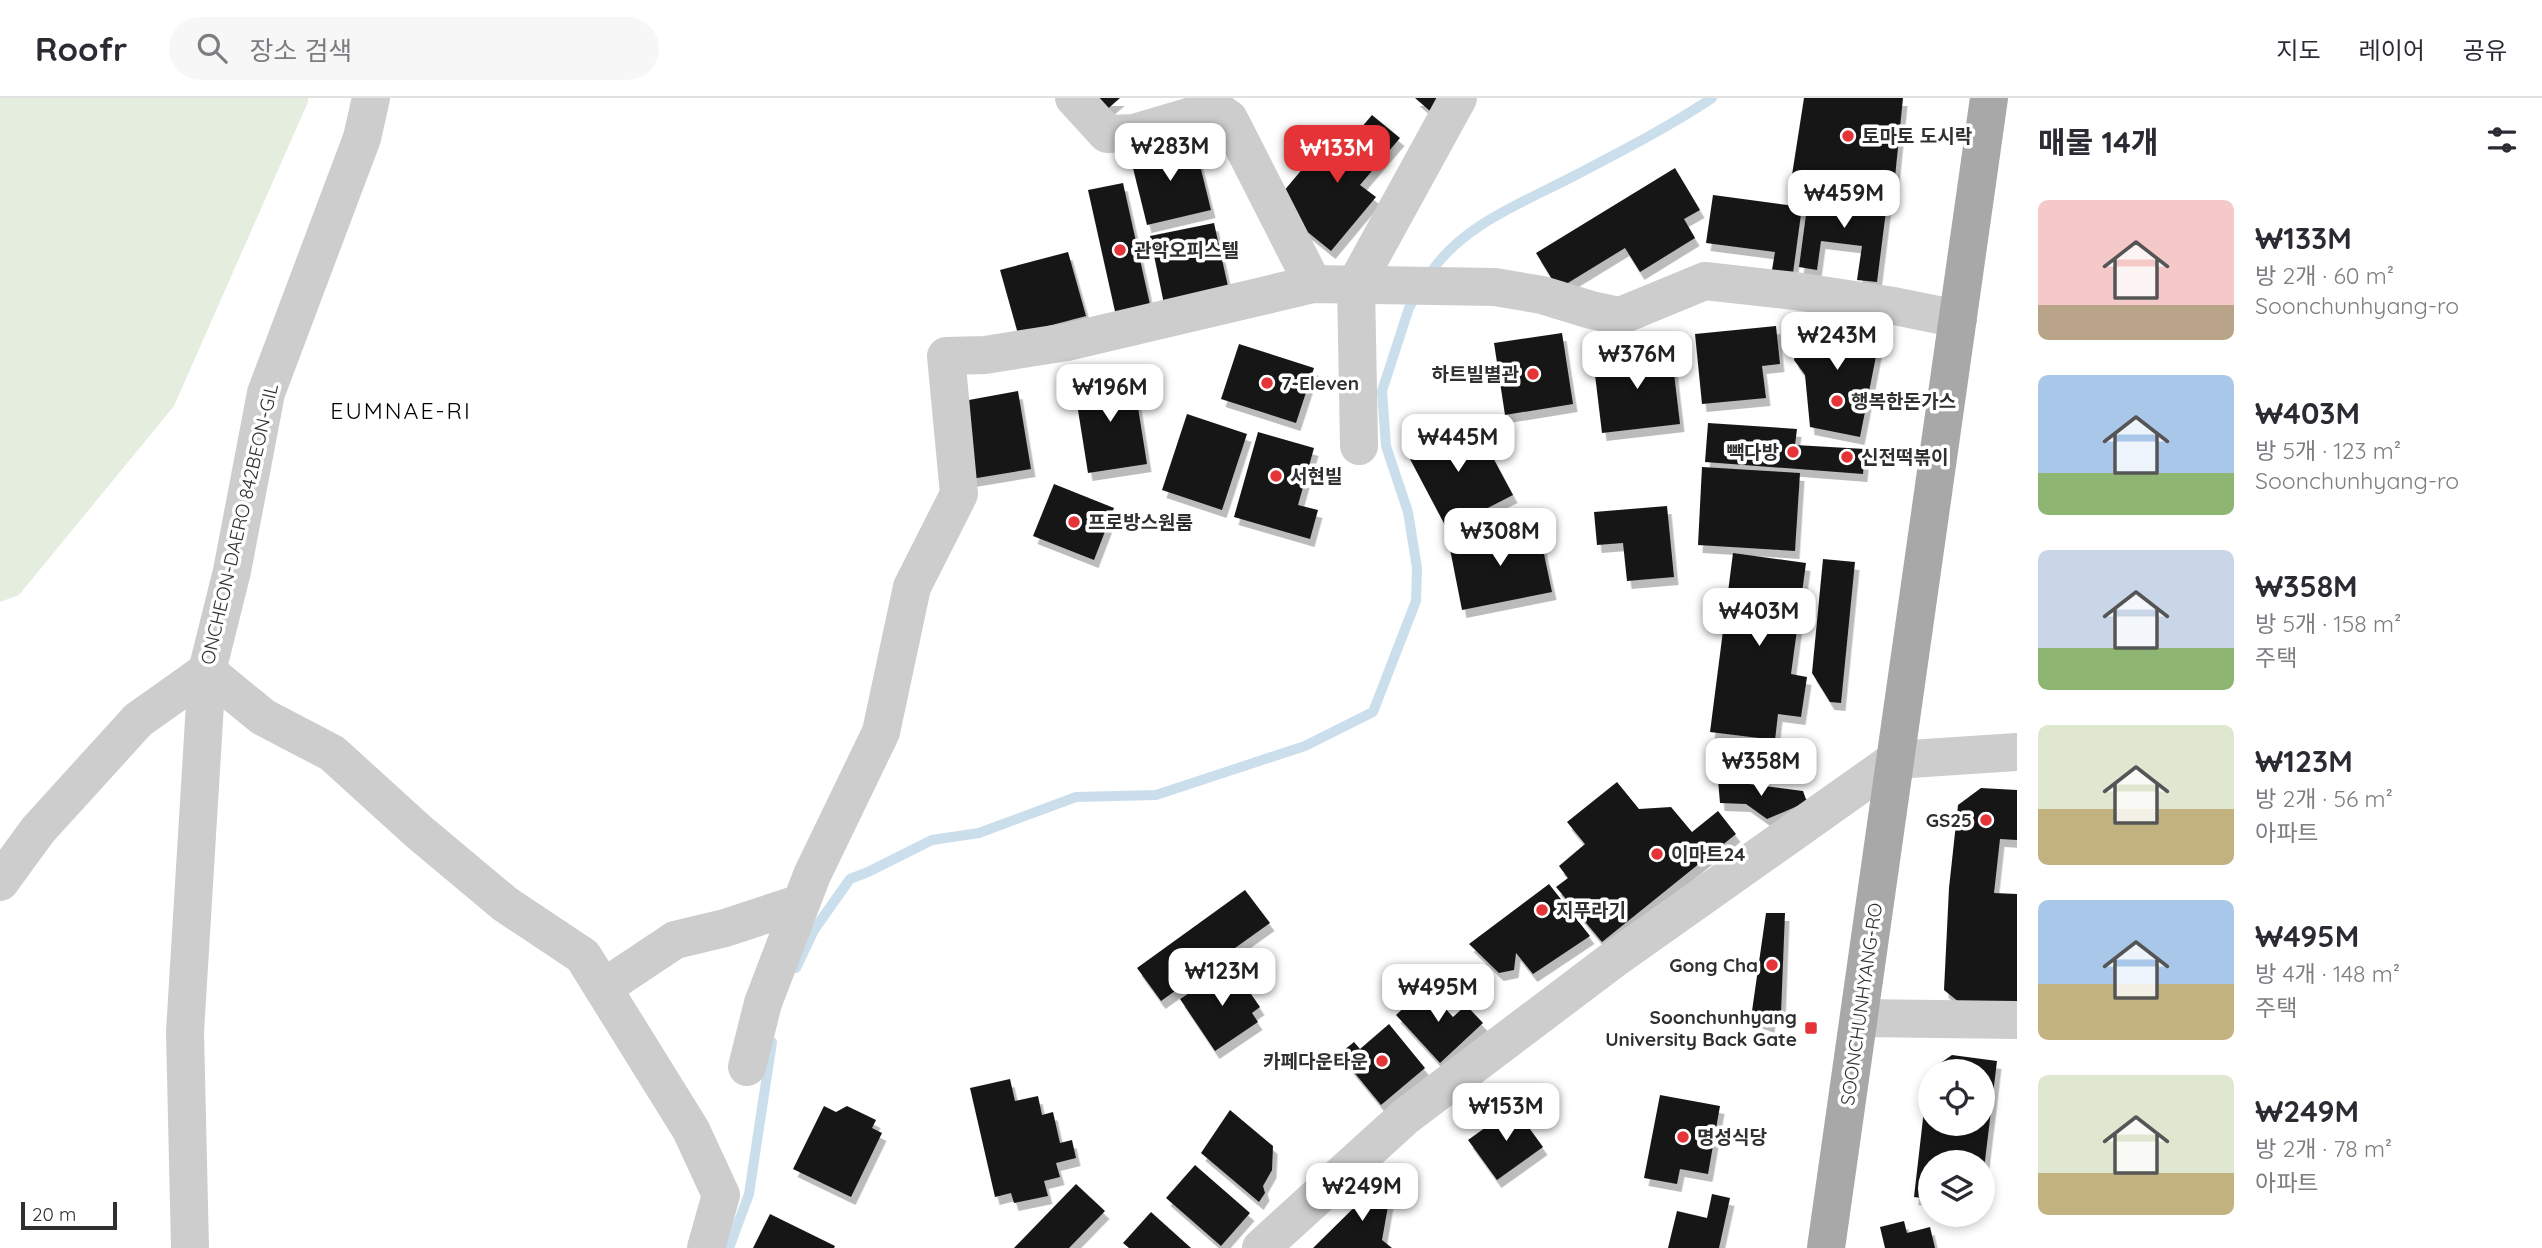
<!DOCTYPE html>
<html lang="ko">
<head>
<meta charset="utf-8">
<style>
	:root { --surface:#fff; --page:#f7f7f7; --text:#2b2b33; --muted:#7c7c81; --line:#e1e1e2; --accent:#e53438 }
	body { margin:0; font-family:Quicksand,"Noto Sans KR",sans-serif; background:var(--page); color:var(--text); height:100vh; display:flex; flex-direction:column; font-size:26px; white-space:nowrap }
	* { box-sizing:border-box; margin:0 }
	p { font-size:23px; color:var(--muted) }
	.icon { flex:none; width:38px; height:38px; fill:none; stroke:currentColor; stroke-width:2; stroke-linecap:round; stroke-linejoin:round }
	.map { position:relative; flex:1; overflow:hidden }
	.side { display:flex; flex-direction:column; background:var(--surface); width:525px }
	.side>* { flex:none }
	.fabs { position:absolute; left:1918px; top:961px; display:grid; gap:14px }
	.fabs a { display:grid; place-items:center; width:77px; height:77px; border-radius:50%; background:var(--surface); box-shadow:0 4px 10px #0003; font-size:35px }
	.scale { position:absolute; left:21px; bottom:18px; width:96px; box-sizing:border-box; padding-left:7px; border:4px solid #303030; border-top:0; font-size:19px; line-height:24px; white-space:nowrap; color:#303030; -webkit-text-stroke:5px #fff; paint-order:stroke }
	.price { position:absolute; translate:-50% -60px; padding:0 16px; border-radius:14px; background:#fff; color:#222; font-size:23px; line-height:46px; filter:drop-shadow(0 2px 4px #0008) }
	.price::after { content:''; position:absolute; left:50%; top:42px; width:21px; height:16px; margin-left:-10px; background:inherit; clip-path:polygon(0 0,100% 0,50% 100%) }
	.price.current { background:var(--accent); color:#fff }
	ul { padding:0; list-style:none }
	li { display:flex; align-items:center; gap:21px; height:175px; padding:0 21px }
	li span { display:grid; place-items:center; flex:none; width:196px; height:140px; border-radius:10px; color:#555 }
	li>.icon { margin-inline-start:auto }
	span .icon { width:84px; height:84px; fill:#fffc; stroke-width:1 }
	li b { font-size:30px }
	h2 { display:flex; justify-content:space-between; align-items:center; height:84px; padding:0 21px; font-size:30px }
	header { display:flex; align-items:center; gap:42px; box-sizing:border-box; height:98px; padding:0 35px; background:var(--surface); border-bottom:2px solid var(--line) }
	header strong { font-size:33px }
	nav { display:flex; gap:38px; margin-inline-start:auto; font-size:24px }
	.search { width:490px; height:63px; background:var(--page); display:flex; align-items:center; gap:18px; box-sizing:border-box; padding:0 24px; border-radius:38px; color:var(--muted); font-size:26px }
	main { display:flex; flex:1; min-height:0 }
	.map>svg:first-child { display:block }
	.green { fill:#e5edde }
	.lines { fill:none; stroke-linecap:round; stroke-linejoin:round }
	.stream { stroke:#cbdeec; stroke-width:10 }
	.building { fill:#171717; filter:url(#shadow) }
	.minor { stroke:#cdcdcd; stroke-width:38 }
	.major { stroke:#a8a8a8; stroke-width:38 }
	.poi-dot { fill:#e53438; stroke:#fff; stroke-width:2.5 }
	.labels { text-anchor:middle; dominant-baseline:central; stroke-width:7; stroke-linejoin:round; paint-order:stroke }
	.poi-label { font-size:19px; font-weight:bold; fill:#303030; stroke:#fff; text-anchor:start }
	.street-label { font-size:19px; fill:#303030; stroke:#fff }
	.quarter-label { font-size:23px; letter-spacing:2px; fill:#000; stroke:#fff }
</style>
</head>
<body>
<header>
<strong>Roofr</strong>
<div class="search"><svg class="icon" aria-label="search" viewBox="0 0 24 24"><circle cx="10" cy="10" r="6"/><path d="M15 15l6 6"/></svg>장소 검색</div>
<nav><a>지도</a><a>레이어</a><a>공유</a></nav>
</header>
<main>
<div class="map">
<svg width="2017" height="1150" viewBox="0 0 2017 1150">
	<defs>
		<filter id="shadow"><feDropShadow dx="4.5" dy="8" stdDeviation="0" flood-color="#0004"/></filter>
	</defs>
	<rect width="100%" height="100%" fill="#fff"/>
	<path class="green" d="M0 0H308V4L174 308 19 497 0 504Z"/>
	<g class="lines">
		<g class="stream">
			<path d="M1428 179C1458 129 1522 105 1572 79 1620 54 1667 30 1712 0"/>
			<path d="M796 870 814 832 850 781 868 774 932 742 979 735 1076 699 1156 697 1305 648 1373 614 1416 503 1417 470 1408 414 1386 348 1382 293 1409 210 1416 198"/>
			<path d="M729 1150 749 1096 772 944"/>
		</g>
	</g>
	<g class="building">
		<path d="M1090 0H1120L1103 15Z"/>
		<path d="M1415 0H1441L1430 13Z"/>
		<path d="M1804 0H1903L1894 89 1792 77Z"/>
		<path d="M1372 17 1400 40 1360 87 1376 99 1331 153 1273 106 1319 51 1333 63Z"/>
		<path d="M1194 43 1211 112 1147 127 1130 58Z"/>
		<path d="M1675 70 1700 112 1684 121 1695 140 1640 174 1625 150 1558 191 1536 155Z"/>
		<path d="M1123 85 1151 211 1116 218 1088 92Z"/>
		<path d="M1809 94 1887 105 1877 184 1857 182 1862 148 1821 143 1817 172 1799 169Z"/>
		<path d="M1713 97 1802 109 1793 175 1772 172 1775 154 1706 145Z"/>
		<path d="M1214 125 1229 193 1164 206 1150 138Z"/>
		<path d="M1068 154 1086 218 1018 236 1000 172Z"/>
		<path d="M1803 216 1881 233 1860 339 1810 329 1805 277 1794 262Z"/>
		<path d="M1776 228 1780 266 1762 268 1766 300 1702 306 1695 236Z"/>
		<path d="M1562 235 1573 306 1505 317 1494 245Z"/>
		<path d="M1239 246 1314 270 1296 325 1221 301Z"/>
		<path d="M1671 250 1680 326 1602 335 1593 260Z"/>
		<path d="M1133 278 1147 366 1088 375 1074 287Z"/>
		<path d="M1018 293 1031 371 971 381 958 304Z"/>
		<path d="M1187 316 1247 336 1222 412 1162 392Z"/>
		<path d="M1708 325 1797 331 1795 347 1865 351 1863 376 1705 364Z"/>
		<path d="M1435 329 1444 347 1477 330 1513 397 1447 431 1410 361V345L1416 333Z"/>
		<path d="M1258 334 1314 350 1298 407 1318 412 1310 441 1234 419Z"/>
		<path d="M1702 369 1800 375 1795 453 1698 447Z"/>
		<path d="M1054 386 1114 410 1094 462 1033 438Z"/>
		<path d="M1667 408 1674 479 1627 483 1623 445 1597 447 1594 414Z"/>
		<path d="M1538 428 1552 494 1462 512 1449 446Z"/>
		<path d="M1733 455 1806 465 1791 576 1807 579 1801 619 1778 616 1775 642 1710 634Z"/>
		<path d="M1823 461 1855 464 1841 605 1830 604 1812 575Z"/>
		<path d="M1718 682 1803 693 1807 704 1767 721 1746 706 1720 705Z"/>
		<path d="M1617 684 1639 711 1671 709 1692 734 1718 713 1736 736 1602 844 1556 789 1568 780 1559 768 1585 746 1567 724Z"/>
		<path d="M1981 690 2017 692V742L2000 741 1994 795 2017 796V911L1965 909 1944 892 1949 790 1958 707Z"/>
		<path d="M1549 786 1590 838 1533 876 1516 855 1514 872 1499 875 1469 846Z"/>
		<path d="M1245 792 1270 825 1161 903 1137 870Z"/>
		<path d="M1766 815H1785L1781 915 1772 913 1770 927 1751 920Z"/>
		<path d="M1231 867 1260 909 1252 915 1258 924 1215 953 1180 901Z"/>
		<path d="M1426 889 1453 919 1466 907 1483 925 1440 965 1396 917Z"/>
		<path d="M1389 926 1425 970 1381 1007 1339 956 1354 944 1360 951Z"/>
		<path d="M1952 957 1997 963 1984 1071 1983 1064H1930V1101L1914 1099 1928 977 1930 1026H1983V973H1929Z"/>
		<path d="M1010 981 1015 1003 1038 998 1042 1017 1053 1014 1060 1045 1072 1042 1076 1060 1056 1065 1060 1079 1044 1083 1048 1098 1014 1105 1011 1095 995 1099 970 990Z"/>
		<path d="M1660 997 1720 1008 1708 1076 1680 1071 1677 1086 1644 1080Z"/>
		<path d="M824 1008 836 1014 847 1008 876 1022 872 1030 882 1035 851 1099 793 1071Z"/>
		<path d="M1514 1009 1543 1049 1497 1082 1468 1042Z"/>
		<path d="M1230 1012 1273 1048 1272 1072 1263 1088 1265 1095 1259 1104 1201 1055Z"/>
		<path d="M1195 1067 1250 1115 1221 1148 1166 1100Z"/>
		<path d="M1382 1082 1391 1091 1382 1142 1392 1150H1313Z"/>
		<path d="M1076 1086 1105 1113 1069 1150H1014Z"/>
		<path d="M1712 1096 1730 1100 1719 1150H1668L1677 1113 1707 1120Z"/>
		<path d="M1151 1114 1191 1150H1129L1123 1145Z"/>
		<path d="M770 1116 835 1148 834 1150H753Z"/>
		<path d="M1904 1123 1907 1135 1930 1129 1935 1150H1885L1880 1129Z"/>
	</g>
	<g class="lines">
		<g class="minor">
			<path d="M1074 0 1107 36 1134 35 1215 11 1229 21 1313 186"/>
			<path d="M1359 348 1356 186 1458 0"/>
			<path d="M207 573 263 619 332 655 419 734 505 806 583 858 691 1032 721 1097 706 1150"/>
			<path d="M0 784 38 732 138 622 207 573"/>
			<path d="M603 890 675 842 725 830 801 805"/>
			<path d="M1859 920 2017 922"/>
			<path d="M747 969 763 905 812 777 881 634 912 489 959 396 946 258 985 257 1067 244 1313 186 1495 189 1542 197 1591 212 1620 218 1705 183 1795 193 1894 208 1958 221"/>
			<path d="M190 1150 185 934 207 573 232 473 266 295 362 40 371 0"/>
			<path d="M1261 1150 1406 1018 1614 861 1895 662 2017 654"/>
		</g>
		<path class="major" d="M1826 1150 1989 0"/>
	</g>
	<g class="poi-dot">
		<circle cx="1848" cy="38" r="7"/>
		<circle cx="1120" cy="152" r="7"/>
		<circle cx="1533" cy="276" r="7"/>
		<circle cx="1267" cy="285" r="7"/>
		<circle cx="1837" cy="303" r="7"/>
		<circle cx="1793" cy="354" r="7"/>
		<circle cx="1847" cy="359" r="7"/>
		<circle cx="1276" cy="378" r="7"/>
		<circle cx="1074" cy="424" r="7"/>
		<circle cx="1986" cy="722" r="7"/>
		<circle cx="1657" cy="756" r="7"/>
		<circle cx="1542" cy="812" r="7"/>
		<circle cx="1772" cy="867" r="7"/>
		<rect x="1804" y="923" width="14" height="14" rx="3.5"/>
		<circle cx="1382" cy="963" r="7"/>
		<circle cx="1683" cy="1039" r="7"/>
	</g>
	<g class="labels">
		<g class="poi-label">
			<text x="1862" y="38">토마토 도시락</text>
			<text x="1134" y="152">관악오피스텔</text>
			<text x="1519" y="276" text-anchor="end">하트빌별관</text>
			<text x="1281" y="285">7-Eleven</text>
			<text x="1851" y="303">행복한돈가스</text>
			<text x="1779" y="354" text-anchor="end">빽다방</text>
			<text x="1861" y="359">신전떡볶이</text>
			<text x="1290" y="378">서현빌</text>
			<text x="1088" y="424">프로방스원룸</text>
			<text x="1972" y="722" text-anchor="end">GS25</text>
			<text x="1671" y="756">이마트24</text>
			<text x="1556" y="812">지푸라기</text>
			<text x="1758" y="867" text-anchor="end">Gong Cha</text>
			<text x="1797" y="919" text-anchor="end">Soonchunhyang<tspan x="1797" dy="22">University Back Gate</tspan></text>
			<text x="1368" y="963" text-anchor="end">카페다운타운</text>
			<text x="1697" y="1039">명성식당</text>
		</g>
		<g class="street-label">
			<text transform="translate(239 426) rotate(-77)">ONCHEON-DAERO 842BEON-GIL</text>
			<text transform="translate(1861 906) rotate(-82)">SOONCHUNHYANG-RO</text>
		</g>
		<g class="quarter-label">
			<text x="401" y="312">EUMNAE-RI</text>
		</g>
	</g>
</svg>
<div class="fabs">
<a><svg class="icon" aria-label="locate" viewBox="0 0 24 24"><circle cx="12" cy="12" r="6"/><path d="M12 2v4M12 18v4M2 12h4M18 12h4"/></svg></a>
<a><svg class="icon" aria-label="layers" viewBox="0 0 24 24"><path d="M12 4l9 5-9 5-9-5zM3 14l9 5 9-5"/></svg></a>
</div>
<div class="scale">20 m</div>
<b class="price" style="left:1170px;top:85px">₩283M</b>
<b class="price current" style="left:1337px;top:87px">₩133M</b>
<b class="price" style="left:1844px;top:132px">₩459M</b>
<b class="price" style="left:1837px;top:274px">₩243M</b>
<b class="price" style="left:1637px;top:293px">₩376M</b>
<b class="price" style="left:1110px;top:326px">₩196M</b>
<b class="price" style="left:1458px;top:376px">₩445M</b>
<b class="price" style="left:1500px;top:470px">₩308M</b>
<b class="price" style="left:1759px;top:550px">₩403M</b>
<b class="price" style="left:1761px;top:700px">₩358M</b>
<b class="price" style="left:1222px;top:910px">₩123M</b>
<b class="price" style="left:1438px;top:926px">₩495M</b>
<b class="price" style="left:1506px;top:1045px">₩153M</b>
<b class="price" style="left:1362px;top:1125px">₩249M</b>
</div>
<section class="side">
<h2>매물 14개<svg class="icon" aria-label="filters" viewBox="0 0 24 24"><path d="M4 7h16M4 17h16"/><circle cx="9" cy="7" r="2"/><circle cx="15" cy="17" r="2"/></svg></h2>
<ul>
<li><span style="background:linear-gradient(#f6c9c9 75%,#b9a48a 0)"><svg class="icon" aria-label="home" viewBox="0 0 24 24"><path d="M3 11l9-7 9 7M6 9v11h12V9"/></svg></span><div><b>₩133M</b><p>방 2개 · 60 m²</p><p>Soonchunhyang-ro</p></div></li>
<li><span style="background:linear-gradient(#a9c7e8 70%,#8fb573 0)"><svg class="icon" aria-label="home" viewBox="0 0 24 24"><path d="M3 11l9-7 9 7M6 9v11h12V9"/></svg></span><div><b>₩403M</b><p>방 5개 · 123 m²</p><p>Soonchunhyang-ro</p></div></li>
<li><span style="background:linear-gradient(#c9d6e8 70%,#8fb573 0)"><svg class="icon" aria-label="home" viewBox="0 0 24 24"><path d="M3 11l9-7 9 7M6 9v11h12V9"/></svg></span><div><b>₩358M</b><p>방 5개 · 158 m²</p><p>주택</p></div></li>
<li><span style="background:linear-gradient(#dfe7d0 60%,#c2b280 0)"><svg class="icon" aria-label="home" viewBox="0 0 24 24"><path d="M3 11l9-7 9 7M6 9v11h12V9"/></svg></span><div><b>₩123M</b><p>방 2개 · 56 m²</p><p>아파트</p></div></li>
<li><span style="background:linear-gradient(#a9c7e8 60%,#c2b280 0)"><svg class="icon" aria-label="home" viewBox="0 0 24 24"><path d="M3 11l9-7 9 7M6 9v11h12V9"/></svg></span><div><b>₩495M</b><p>방 4개 · 148 m²</p><p>주택</p></div></li>
<li><span style="background:linear-gradient(#dfe7d0 70%,#c2b280 0)"><svg class="icon" aria-label="home" viewBox="0 0 24 24"><path d="M3 11l9-7 9 7M6 9v11h12V9"/></svg></span><div><b>₩249M</b><p>방 2개 · 78 m²</p><p>아파트</p></div></li>
</ul>
</section>
</main>
</body>
</html>
